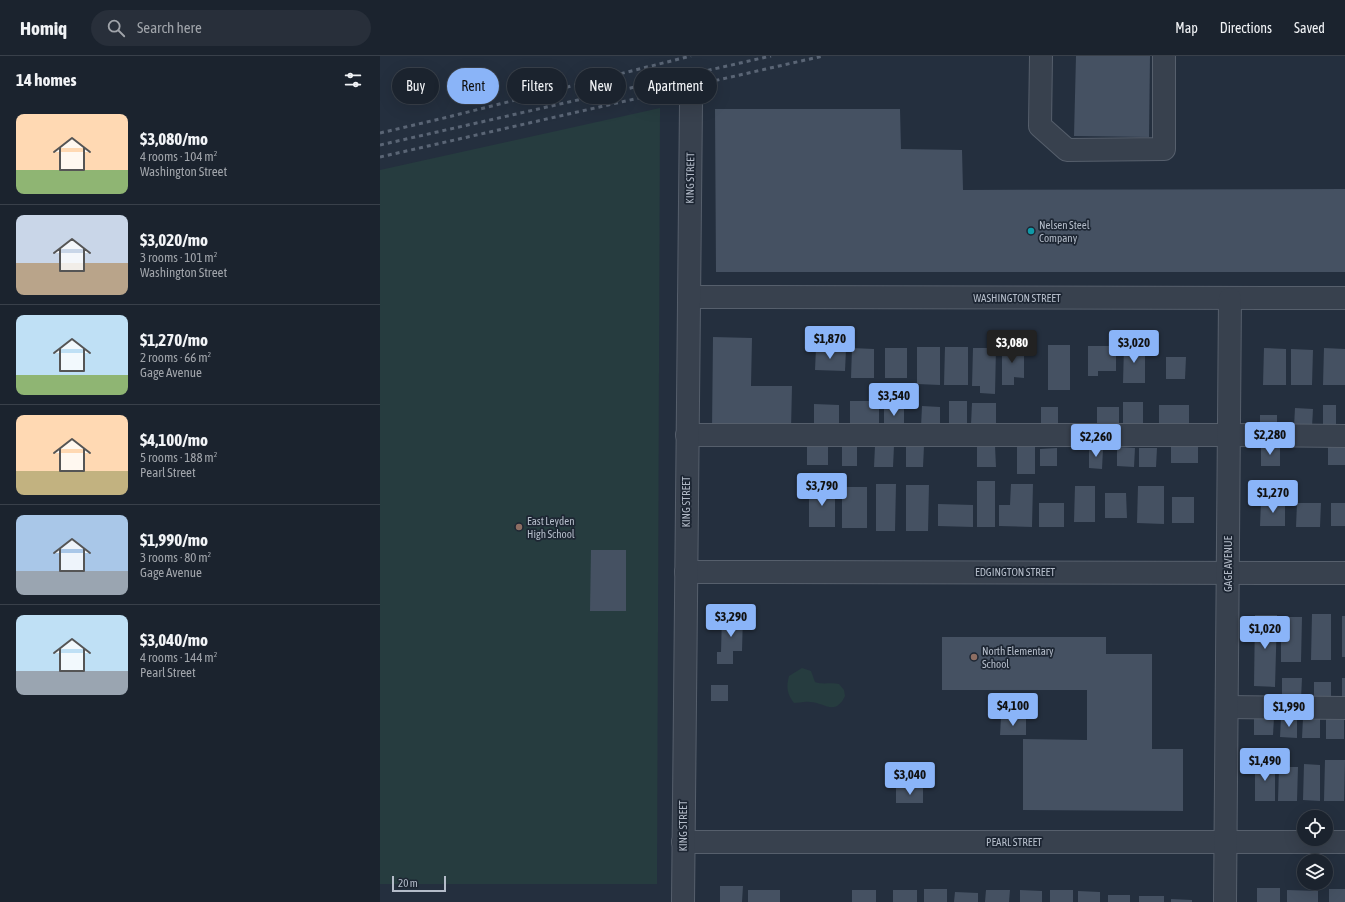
<!DOCTYPE html>
<html lang="en">
<head>
<meta charset="utf-8">
<style>
	:root { --surface:#1b232e; --page:#282f3a; --text:#f1f3f6; --muted:#a0a4aa; --line:#39404a; --accent:#8ab4f8 }
	body { margin:0; font-family:"Asap Condensed",sans-serif; background:var(--page); color:var(--text); height:100vh; display:flex; flex-direction:column; font-size:15px; white-space:nowrap }
	* { box-sizing:border-box; margin:0 }
	p { font-size:13px; color:var(--muted) }
	.icon { flex:none; width:22px; height:22px; fill:none; stroke:currentColor; stroke-width:2; stroke-linecap:round; stroke-linejoin:round }
	.map { position:relative; flex:1; overflow:hidden }
	.sheet { display:flex; flex-direction:column; background:var(--surface); width:380px }
	.sheet>* { flex:none }
	.guide { position:absolute; left:12px; top:12px; width:380px; height:36px; display:flex; gap:8px }
	.buttons { position:absolute; left:917px; top:754px; display:grid; gap:8px }
	.buttons a { display:grid; place-items:center; width:36px; height:36px; border-radius:50%; background:var(--surface); box-shadow:0 4px 16px #0002,0 0 0 1px var(--line); font-size:20px }
	.scale { position:absolute; left:12px; bottom:10px; width:54px; box-sizing:border-box; padding-left:4px; border:2px solid #b4bcc9; border-top:0; font-size:11px; line-height:14px; white-space:nowrap; color:#b4bcc9; -webkit-text-stroke:3px #1d2633; paint-order:stroke }
	.price { position:absolute; translate:-50% -34px; padding:0 9px; border-radius:4px; background:var(--accent); color:#111; font-size:13px; line-height:26px; filter:drop-shadow(0 1px 2px #0008) }
	.price::after { content:''; position:absolute; left:50%; top:24px; width:12px; height:9px; margin-left:-6px; background:inherit; clip-path:polygon(0 0,100% 0,50% 100%) }
	.price.on { background:#222; color:#fff }
	ul { padding:0; list-style:none }
	li { display:flex; align-items:center; gap:12px; height:100px; padding:0 16px }
	li+li { border-top:1px solid var(--line) }
	li span { display:grid; place-items:center; flex:none; width:112px; height:80px; border-radius:8px; color:#555 }
	li>.icon { margin-inline-start:auto }
	span .icon { width:48px; height:48px; fill:#fffc; stroke-width:1 }
	li b { font-size:17px }
	h2 { display:flex; justify-content:space-between; align-items:center; height:48px; padding:0 16px; font-size:17px }
	.tag { padding:0 14px; border-radius:18px; background:var(--surface); box-shadow:0 4px 16px #0002,0 0 0 1px var(--line); font-size:14px; line-height:36px }
	.tag.on { background:var(--accent); color:#111 }
	header { display:flex; align-items:center; gap:24px; box-sizing:border-box; height:56px; padding:0 20px; background:var(--surface); border-bottom:1px solid var(--line) }
	header strong { font-size:19px }
	nav { display:flex; gap:22px; margin-inline-start:auto; font-size:14px }
	.search { width:280px; height:36px; background:var(--page); display:flex; align-items:center; gap:10px; box-sizing:border-box; padding:0 14px; border-radius:22px; color:var(--muted); font-size:15px }
	main { display:flex; flex:1; min-height:0 }
	.map>svg:first-child { display:block }
	.green { fill:#263c3f }
	.building { fill:#455162 }
	.lines { fill:none; stroke-linecap:round; stroke-linejoin:round }
	.minor-casing { stroke:#565f6c; stroke-width:24 }
	.minor { stroke:#38414e; stroke-width:22 }
	.rail { stroke:#5a6575; stroke-width:3; stroke-dasharray:4 4; stroke-linecap:butt }
	.culture-dot { fill:#0f9aa8; stroke:#1d2633; stroke-width:1.5 }
	.education-dot { fill:#8d6e63; stroke:#1d2633; stroke-width:1.5 }
	.labels { text-anchor:middle; dominant-baseline:central; stroke-width:3.5; stroke-linejoin:round; paint-order:stroke }
	.street-label { font-size:11px; fill:#b4bcc9; stroke:#1d2633 }
	.poi-label { font-size:11px; fill:#b4bcc9; stroke:#1d2633; text-anchor:start }
</style>
</head>
<body>
<header>
<strong>Homiq</strong>
<div class="search"><svg class="icon" aria-label="search" viewBox="0 0 24 24"><circle cx="10" cy="10" r="6"/><path d="M15 15l6 6"/></svg>Search here</div>
<nav><a>Map</a><a>Directions</a><a>Saved</a></nav>
</header>
<main>
<section class="sheet">
<h2>14 homes<svg class="icon" aria-label="filters" viewBox="0 0 24 24"><path d="M4 7h16M4 17h16"/><circle cx="9" cy="7" r="2"/><circle cx="15" cy="17" r="2"/></svg></h2>
<ul>
<li><span style="background:linear-gradient(#ffd9b3 70%,#8fb573 0)"><svg class="icon" aria-label="home" viewBox="0 0 24 24"><path d="M3 11l9-7 9 7M6 9v11h12V9"/></svg></span><div><b>$3,080/mo</b><p>4 rooms · 104 m²</p><p>Washington Street</p></div></li>
<li><span style="background:linear-gradient(#c9d6e8 60%,#b9a48a 0)"><svg class="icon" aria-label="home" viewBox="0 0 24 24"><path d="M3 11l9-7 9 7M6 9v11h12V9"/></svg></span><div><b>$3,020/mo</b><p>3 rooms · 101 m²</p><p>Washington Street</p></div></li>
<li><span style="background:linear-gradient(#bfe0f5 75%,#8fb573 0)"><svg class="icon" aria-label="home" viewBox="0 0 24 24"><path d="M3 11l9-7 9 7M6 9v11h12V9"/></svg></span><div><b>$1,270/mo</b><p>2 rooms · 66 m²</p><p>Gage Avenue</p></div></li>
<li><span style="background:linear-gradient(#ffd9b3 70%,#c2b280 0)"><svg class="icon" aria-label="home" viewBox="0 0 24 24"><path d="M3 11l9-7 9 7M6 9v11h12V9"/></svg></span><div><b>$4,100/mo</b><p>5 rooms · 188 m²</p><p>Pearl Street</p></div></li>
<li><span style="background:linear-gradient(#a9c7e8 70%,#9aa5b1 0)"><svg class="icon" aria-label="home" viewBox="0 0 24 24"><path d="M3 11l9-7 9 7M6 9v11h12V9"/></svg></span><div><b>$1,990/mo</b><p>3 rooms · 80 m²</p><p>Gage Avenue</p></div></li>
<li><span style="background:linear-gradient(#bfe0f5 70%,#9aa5b1 0)"><svg class="icon" aria-label="home" viewBox="0 0 24 24"><path d="M3 11l9-7 9 7M6 9v11h12V9"/></svg></span><div><b>$3,040/mo</b><p>4 rooms · 144 m²</p><p>Pearl Street</p></div></li>
</ul>
</section>
<div class="map">
<svg width="965" height="846" viewBox="0 0 965 846">
	<rect width="100%" height="100%" fill="#242f3e"/>
	<g class="green">
		<path d="M280 52 277 828H0V114Z"/>
		<path d="M422 612 431 615 435 626C443 629 451 626 459 628L464 634 465 640C455 661 444 646 430 646 424 645 419 647 414 647 407 638 406 631 409 620Z"/>
	</g>
	<g class="building">
		<path d="M696 0H770L769 81 694 80Z"/>
		<path d="M335 53H520L521 93 582 94 583 134 965 133V216H336Z"/>
		<path d="M333 281 372 282 371 330H412L411 374 332 373Z"/>
		<rect x="668" y="289" width="22" height="45"/>
		<path d="M765 289V327H743L744 290Z"/>
		<path d="M622 290H644V322L634 321V329H622Z"/>
		<path d="M708 290H736V315H718V320H708Z"/>
		<path d="M537 291H560V329L537 328Z"/>
		<path d="M565 291H588V329H564Z"/>
		<path d="M436 292 466 293 465 315 435 314Z"/>
		<path d="M472 292 494 293V322H471Z"/>
		<rect x="505" y="292" width="22" height="30"/>
		<path d="M593 292H616L615 338 600 337V330H592Z"/>
		<path d="M884 292 906 293V329H883Z"/>
		<path d="M944 292 965 293V329H943Z"/>
		<path d="M911 293 933 294 932 329H911Z"/>
		<path d="M786 301H806L805 323H786Z"/>
		<rect x="470" y="345" width="29" height="23"/>
		<path d="M569 345H587V371L569 370Z"/>
		<rect x="743" y="346" width="20" height="24"/>
		<path d="M592 347H616V369H591Z"/>
		<path d="M434 348 459 349V369H434Z"/>
		<rect x="779" y="349" width="30" height="22"/>
		<rect x="943" y="349" width="13" height="20"/>
		<path d="M542 350 560 351V372L541 371Z"/>
		<path d="M504 351H524V371L504 370Z"/>
		<rect x="661" y="351" width="17" height="20"/>
		<rect x="717" y="351" width="22" height="22"/>
		<path d="M915 352 933 353 932 371H914Z"/>
		<rect x="880" y="359" width="17" height="12"/>
		<rect x="791" y="389" width="27" height="18"/>
		<rect x="427" y="390" width="21" height="19"/>
		<rect x="462" y="390" width="15" height="20"/>
		<path d="M495 390H514L513 411H494Z"/>
		<path d="M526 390H544L543 411H526Z"/>
		<path d="M597 390H615L616 411H597Z"/>
		<rect x="637" y="390" width="18" height="28"/>
		<path d="M881 390 900 391V410H881Z"/>
		<path d="M737 391 755 392 754 411 737 410Z"/>
		<rect x="948" y="391" width="17" height="18"/>
		<path d="M677 392V410H660V393Z"/>
		<path d="M709 392 723 393 722 413 709 412Z"/>
		<path d="M759 392H777L776 411H759Z"/>
		<rect x="597" y="425" width="18" height="46"/>
		<path d="M496 428H516L515 475H496Z"/>
		<path d="M631 428H653L652 471 619 470V449H630Z"/>
		<path d="M526 429H549L548 475H526Z"/>
		<path d="M695 430H715V466H694Z"/>
		<path d="M758 430H784V468L757 467Z"/>
		<rect x="429" y="431" width="26" height="40"/>
		<rect x="462" y="431" width="25" height="41"/>
		<path d="M725 437H746L747 462H725Z"/>
		<rect x="792" y="441" width="22" height="26"/>
		<path d="M881 446 905 447V470H880Z"/>
		<rect x="659" y="447" width="25" height="24"/>
		<path d="M917 447H941L940 471H916Z"/>
		<rect x="951" y="447" width="14" height="23"/>
		<path d="M558 448 593 449V471L558 470Z"/>
		<path d="M211 494H246V555H210Z"/>
		<path d="M932 558H951V604H931Z"/>
		<path d="M342 559H363L362 595H353V608H337V596H341Z"/>
		<path d="M875 559H897L895 631 874 630Z"/>
		<rect x="962" y="560" width="3" height="41"/>
		<path d="M901 561H922L921 606H901Z"/>
		<path d="M562 581H726V598H772V693H803V755L643 754V683L707 684V634H562Z"/>
		<path d="M902 622H922L921 643H902Z"/>
		<rect x="962" y="622" width="3" height="20"/>
		<rect x="934" y="626" width="17" height="18"/>
		<rect x="331" y="629" width="17" height="16"/>
		<path d="M874 660 894 661 893 679H874Z"/>
		<path d="M621 662H646V679H620Z"/>
		<path d="M901 662H917V682L900 681Z"/>
		<path d="M923 662H940V682H922Z"/>
		<rect x="946" y="663" width="18" height="20"/>
		<path d="M945 704H965L964 745H944Z"/>
		<rect x="875" y="708" width="20" height="37"/>
		<path d="M924 708 940 709V745L923 744Z"/>
		<path d="M899 711H918L917 745H898Z"/>
		<rect x="516" y="732" width="27" height="15"/>
		<path d="M340 830H363L362 846H340Z"/>
		<rect x="877" y="832" width="23" height="14"/>
		<rect x="544" y="833" width="23" height="13"/>
		<rect x="949" y="833" width="16" height="13"/>
		<rect x="368" y="834" width="32" height="12"/>
		<rect x="472" y="834" width="24" height="12"/>
		<rect x="513" y="834" width="24" height="12"/>
		<path d="M606 834H630L629 846H605Z"/>
		<path d="M640 834 662 835V846H640Z"/>
		<rect x="670" y="834" width="23" height="12"/>
		<path d="M907 834 938 835V846H907Z"/>
		<path d="M698 835 720 836V846H698Z"/>
		<path d="M575 836 598 837V846H574Z"/>
		<rect x="728" y="839" width="22" height="7"/>
		<rect x="759" y="840" width="25" height="6"/>
		<path d="M791 843 812 844V846H791Z"/>
	</g>
	<g class="lines">
		<g class="minor-casing">
			<g id="minor">
				<path d="M661 0 660 70 687 94 784 93V0"/>
				<path d="M309 241 965 242"/>
				<path d="M307 379H849L965 380"/>
				<path d="M306 516 965 517"/>
				<path d="M847 651 965 652"/>
				<path d="M303 786H965"/>
				<path d="M303 846 311 47"/>
				<path d="M845 846 850 243"/>
			</g>
		</g>
		<use href="#minor" class="minor"/>
		<g class="rail">
			<path d="M0 77 68 61 311 0"/>
			<path d="M0 89 391 0"/>
			<path d="M0 101 443 0"/>
		</g>
	</g>
	<circle class="culture-dot" cx="651" cy="175" r="4"/>
	<g class="education-dot">
		<circle cx="139" cy="471" r="4"/>
		<circle cx="594" cy="601" r="4"/>
	</g>
	<g class="labels">
		<g class="street-label">
			<text transform="translate(310 122) rotate(-89)">KING STREET</text>
			<text x="637" y="242">WASHINGTON STREET</text>
			<text transform="translate(306 446) rotate(-90)">KING STREET</text>
			<text transform="translate(848 508) rotate(-90)">GAGE AVENUE</text>
			<text x="635" y="516">EDGINGTON STREET</text>
			<text transform="translate(303 770) rotate(-90)">KING STREET</text>
			<text x="634" y="786">PEARL STREET</text>
		</g>
		<g class="poi-label">
			<text x="659" y="169">Nelsen Steel<tspan x="659" dy="13">Company</tspan></text>
			<text x="147" y="465">East Leyden<tspan x="147" dy="13">High School</tspan></text>
			<text x="602" y="595">North Elementary<tspan x="602" dy="13">School</tspan></text>
		</g>
	</g>
</svg>
<div class="buttons">
<a><svg class="icon" aria-label="locate" viewBox="0 0 24 24"><circle cx="12" cy="12" r="6"/><path d="M12 2v4M12 18v4M2 12h4M18 12h4"/></svg></a>
<a><svg class="icon" aria-label="layers" viewBox="0 0 24 24"><path d="M12 4l9 5-9 5-9-5zM3 14l9 5 9-5"/></svg></a>
</div>
<div class="scale">20 m</div>
<b class="price" style="left:450px;top:304px">$1,870</b>
<b class="price on" style="left:632px;top:308px">$3,080</b>
<b class="price" style="left:754px;top:308px">$3,020</b>
<b class="price" style="left:514px;top:361px">$3,540</b>
<b class="price" style="left:890px;top:400px">$2,280</b>
<b class="price" style="left:716px;top:402px">$2,260</b>
<b class="price" style="left:442px;top:451px">$3,790</b>
<b class="price" style="left:893px;top:458px">$1,270</b>
<b class="price" style="left:351px;top:582px">$3,290</b>
<b class="price" style="left:885px;top:594px">$1,020</b>
<b class="price" style="left:633px;top:671px">$4,100</b>
<b class="price" style="left:909px;top:672px">$1,990</b>
<b class="price" style="left:885px;top:726px">$1,490</b>
<b class="price" style="left:530px;top:740px">$3,040</b>
<div class="guide">
<a class="tag">Buy</a>
<a class="tag on">Rent</a>
<a class="tag">Filters</a>
<a class="tag">New</a>
<a class="tag">Apartment</a>
</div>
</div>
</main>
</body>
</html>
